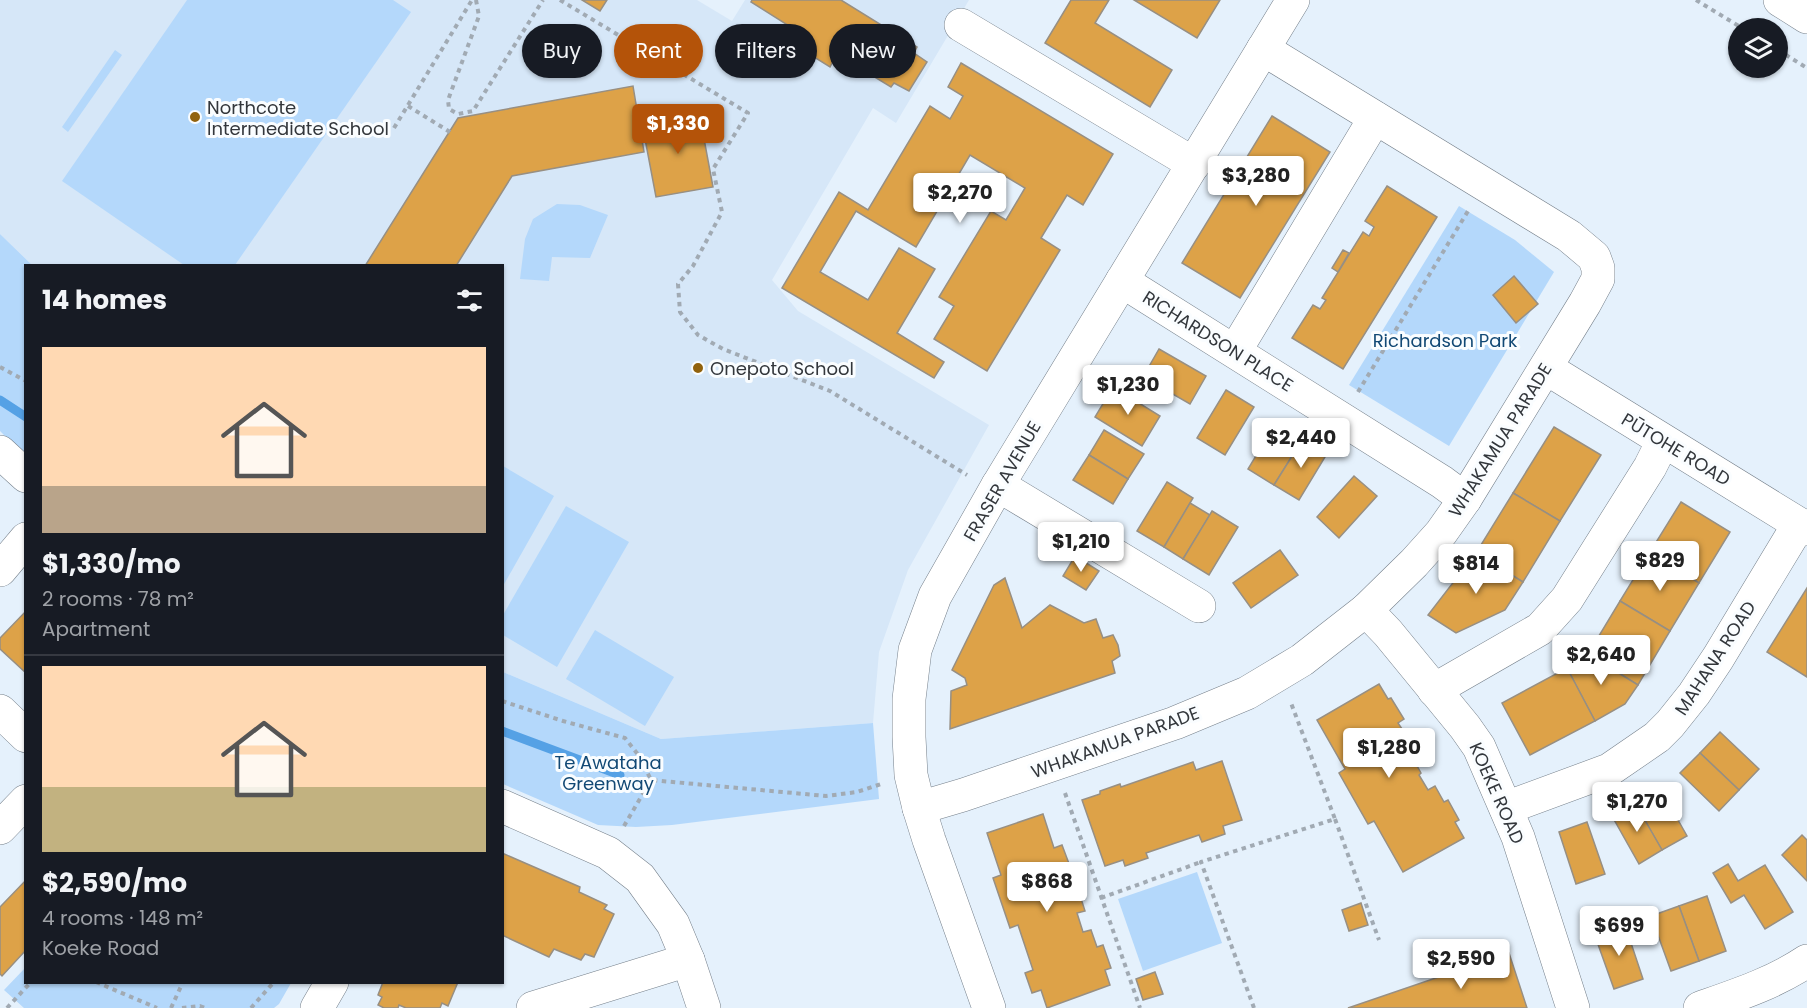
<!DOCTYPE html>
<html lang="en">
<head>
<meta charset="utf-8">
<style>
	:root { --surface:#171b24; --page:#20242c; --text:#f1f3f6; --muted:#9ea1a6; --line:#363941; --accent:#b45309 }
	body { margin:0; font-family:Poppins,sans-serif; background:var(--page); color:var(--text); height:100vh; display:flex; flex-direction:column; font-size:22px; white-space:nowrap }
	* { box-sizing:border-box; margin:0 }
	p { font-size:20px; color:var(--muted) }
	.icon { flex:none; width:33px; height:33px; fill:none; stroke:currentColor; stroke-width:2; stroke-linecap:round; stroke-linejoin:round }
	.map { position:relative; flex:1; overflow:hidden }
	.drawer { position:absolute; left:24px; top:264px; width:480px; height:720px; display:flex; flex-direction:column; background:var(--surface); border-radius:0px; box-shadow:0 2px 4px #0004 }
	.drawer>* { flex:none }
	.guide { position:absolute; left:522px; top:24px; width:570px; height:54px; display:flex; gap:12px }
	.tools { position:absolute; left:1728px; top:18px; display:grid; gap:12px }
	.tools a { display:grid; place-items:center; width:60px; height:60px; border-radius:50%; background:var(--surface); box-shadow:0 2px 4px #0004; font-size:30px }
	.price { position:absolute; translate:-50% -51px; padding:0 14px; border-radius:6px; background:#fff; color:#222; font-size:20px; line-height:39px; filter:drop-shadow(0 2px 3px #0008) }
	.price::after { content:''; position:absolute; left:50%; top:36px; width:18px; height:14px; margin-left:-9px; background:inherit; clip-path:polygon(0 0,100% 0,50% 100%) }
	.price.current { background:var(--accent); color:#fff }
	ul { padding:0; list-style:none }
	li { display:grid; align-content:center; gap:12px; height:318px; padding:0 18px }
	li+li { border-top:2px solid var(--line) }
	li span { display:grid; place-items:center; height:186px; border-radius:0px; color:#555 }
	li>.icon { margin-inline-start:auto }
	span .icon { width:108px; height:108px; fill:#fffc; stroke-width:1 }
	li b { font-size:26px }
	h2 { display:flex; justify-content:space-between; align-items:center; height:72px; padding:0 18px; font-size:26px }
	.chip { padding:0 21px; border-radius:27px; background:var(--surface); box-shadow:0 2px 4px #0004; font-size:21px; line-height:54px }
	.chip.current { background:var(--accent); color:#fff }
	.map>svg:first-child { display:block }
	.built { fill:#d6e7f8 }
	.green { fill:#b4d8fb }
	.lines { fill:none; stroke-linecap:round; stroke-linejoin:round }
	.stream { stroke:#55a1e5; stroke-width:9 }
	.building { fill:#dda248; stroke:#978f83; stroke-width:1.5 }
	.minor-casing { stroke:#76808b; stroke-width:34 }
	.major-casing { stroke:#76808b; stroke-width:34 }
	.path { stroke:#a1aab3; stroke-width:4; stroke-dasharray:4.5 4.5; stroke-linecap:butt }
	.minor { stroke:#fff; stroke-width:33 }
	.major { stroke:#fff; stroke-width:33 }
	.poi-dot { fill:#91620d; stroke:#fafdff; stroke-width:2 }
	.labels { text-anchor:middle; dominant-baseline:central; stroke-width:6; stroke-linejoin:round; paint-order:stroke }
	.poi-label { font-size:18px; fill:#33373c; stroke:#fafdff; text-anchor:start }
	.park-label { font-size:18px; fill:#124975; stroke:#fafdff }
	.street-label { font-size:18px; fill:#33373c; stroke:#fafdff }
</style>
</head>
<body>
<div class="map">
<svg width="1807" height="1008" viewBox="0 0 1807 1008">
	<rect width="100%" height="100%" fill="#e5f1fc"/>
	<path class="built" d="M0 0H697L732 21 745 0H969L896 123 873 108 772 280 798 311 989 425 908 570 879 652 873 723 661 739 503 672 502 266 32 265 0 234Z"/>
	<g class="green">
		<path d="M187 0H393L411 12 235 265H184L62 181Z"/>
		<path d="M115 50 122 55 68 132 62 127Z"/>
		<path d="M557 204 580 205 608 215 590 258 552 257 549 281 520 279 525 239 533 219Z"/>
		<path d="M1459 206 1515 240 1554 272 1449 446 1349 385Z"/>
		<path d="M0 234 32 265 26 266 25 456 0 431Z"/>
		<path d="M503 466 554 496 503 586Z"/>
		<path d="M566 506 629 542 557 667 503 635V615Z"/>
		<path d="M595 630 674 677 645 726 566 679Z"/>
		<path d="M503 672 661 739 873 723 879 799 672 825 636 827 598 825 503 784Z"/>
		<path d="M1197 872 1222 943 1143 971 1118 899Z"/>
		<path d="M25 968 26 982 291 983 279 1004 274 1008H24L4 990Z"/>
	</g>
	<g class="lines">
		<g class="stream">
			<path d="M0 400 26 417"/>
			<path d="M502 731 620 775"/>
		</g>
	</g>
	<g class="building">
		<path d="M582 0H607L600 11Z"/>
		<path d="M752 0H841L917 47 914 53 927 62 909 91 894 83 891 87 837 54 830 67 806 52 813 41 751 2Z"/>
		<path d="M1071 0H1109L1095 23 1172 70 1150 107 1045 43Z"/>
		<path d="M1134 0H1220L1197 38Z"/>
		<path d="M961 63 1113 154 1083 205 1067 195 1041 238 1060 250 987 371 934 339 954 306 939 297 991 211 1006 220 1025 188 970 155 916 247 856 211 820 272 868 300 899 248 935 269 897 333 944 362 934 378 782 288 839 192 868 210 930 106 950 119 963 96 948 87Z"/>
		<path d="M633 86 644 152 512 176 456 266H365L458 118Z"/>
		<path d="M699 112 713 187 656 197 642 123Z"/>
		<path d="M1272 116 1330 152 1240 298 1182 263Z"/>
		<path d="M1387 186 1437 217 1343 369 1292 338 1313 305 1320 309 1326 300 1322 298 1363 232 1369 236 1374 227 1365 221Z"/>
		<path d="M1343 250 1349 253 1338 272 1332 268Z"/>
		<path d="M1514 276 1538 304 1516 323 1493 295Z"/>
		<path d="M1159 349 1206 376 1190 404 1143 377Z"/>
		<path d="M1113 387 1160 416 1142 446 1095 417Z"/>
		<path d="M1226 390 1254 407 1225 455 1197 438Z"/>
		<path d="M1277 421 1304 437 1274 485 1248 469Z"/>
		<path d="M1554 427 1601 455 1560 521 1513 493Z"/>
		<path d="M1104 430 1144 454 1128 479 1089 455Z"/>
		<path d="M1304 437 1328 452 1299 500 1274 485Z"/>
		<path d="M1089 455 1128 479 1113 504 1073 480Z"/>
		<path d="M1354 476 1377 496 1339 538 1317 517Z"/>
		<path d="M1167 482 1193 498 1164 547 1137 531Z"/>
		<path d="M1513 493 1560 521 1523 582 1476 553Z"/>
		<path d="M1681 502 1730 532 1699 583 1650 552Z"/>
		<path d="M1190 503 1210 515 1183 559 1164 547Z"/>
		<path d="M1212 511 1238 527 1209 575 1183 559Z"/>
		<path d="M1280 550 1298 575 1251 608 1233 583Z"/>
		<path d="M1650 552 1699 583 1670 631 1620 601Z"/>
		<path d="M1476 553 1523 582 1505 610 1456 633 1428 615Z"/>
		<path d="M1075 556 1099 571 1086 590 1063 576Z"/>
		<path d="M1005 578 1022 628 1050 605 1084 623 1096 619 1103 638 1113 635 1118 645 1120 656 1112 661 1115 673 950 729 951 691 967 685 965 678 952 670 994 585Z"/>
		<path d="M1807 588V677L1767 652Z"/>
		<path d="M1620 601 1670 631 1638 685 1588 654Z"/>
		<path d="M26 611V673L0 649V638Z"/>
		<path d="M1588 654 1638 685 1625 704 1595 721 1567 668 1585 659Z"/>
		<path d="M1567 668 1595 721 1530 755 1502 703Z"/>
		<path d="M1379 684 1388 699 1391 698 1404 719 1398 723 1406 735 1399 739 1409 756 1411 755 1421 773 1419 775 1428 790 1435 786 1444 802 1448 800 1459 820 1455 822 1464 838 1403 872 1374 821 1368 824 1339 773 1345 769 1317 720Z"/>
		<path d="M1720 732 1759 769 1739 790 1700 753Z"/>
		<path d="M1700 753 1739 790 1719 811 1680 773Z"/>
		<path d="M1222 761 1242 820 1223 826 1225 834 1202 842 1199 835 1146 853 1148 858 1125 866 1123 860 1105 866 1082 800 1100 794V791L1120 784 1121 787 1193 762 1196 770Z"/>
		<path d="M1660 788 1687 836 1662 850 1635 803Z"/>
		<path d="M1635 803 1662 850 1639 864 1612 816Z"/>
		<path d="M1043 814 1054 848 1062 845 1071 869 1065 871 1071 888 1077 886 1085 911 1077 913 1083 932 1091 930 1097 947 1103 945 1111 968 1105 970 1110 985 1047 1008 1041 990 1032 993 1025 973 1033 970 1018 925 1010 928 993 878 1001 875 987 833Z"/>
		<path d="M1587 822 1605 874 1576 884 1559 832Z"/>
		<path d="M1802 835 1807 840V881L1782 855Z"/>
		<path d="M502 853 580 887 579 892 607 905 604 909 614 914 594 957 585 954 581 960 554 949 549 957 502 935Z"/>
		<path d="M1728 864 1738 881 1765 865 1793 912 1765 929 1744 895 1731 903 1713 873Z"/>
		<path d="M26 880V950L2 976 0 974V907Z"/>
		<path d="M1707 896 1726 951 1699 961 1679 906Z"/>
		<path d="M1361 903 1368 925 1349 931 1342 910Z"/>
		<path d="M1679 906 1699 961 1671 971 1651 916Z"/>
		<path d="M1625 925 1643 979 1614 989 1595 936Z"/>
		<path d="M1509 953 1527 1008H1348Z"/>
		<path d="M1155 972 1163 994 1143 1000 1136 979Z"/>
		<path d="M383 982H458L448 1006 442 1003 440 1008H406L399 1005 398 1008H384L378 1005 382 997 378 995Z"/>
	</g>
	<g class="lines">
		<g class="minor-casing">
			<g id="minor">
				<path d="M961 25 1194 164"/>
				<path d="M1122 281 1442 482 1465 499"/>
				<path d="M1235 351 1375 118"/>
				<path d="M1546 368 1807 529"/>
				<path d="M0 452 26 476"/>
				<path d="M998 485 1199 606"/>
				<path d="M0 570 26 539"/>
				<path d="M1366 610 1388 633 1465 727 1479 747 1518 837 1573 1008"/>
				<path d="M1434 690 1540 629 1567 599 1650 467 1663 441"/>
				<path d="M0 711 26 736"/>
				<path d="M502 806 608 853 640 878 673 924 688 960 704 1008"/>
				<path d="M919 808 963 795 1175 723 1247 693 1302 660 1366 610 1414 563 1441 533 1465 499 1585 303 1598 279V268L1594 257 1569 236 1263 49"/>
				<path d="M1506 808 1609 770 1657 737 1670 724 1694 694 1718 658 1799 524"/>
				<path d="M0 828 26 801"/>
				<path d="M317 1008 332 982"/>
				<path d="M533 1008 688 960"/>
				<path d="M989 1008 929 840 919 808 911 775 909 737V699L915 650 935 596 998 485 1293 0"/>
				<path d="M1700 1008C1737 995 1774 983 1807 961"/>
			</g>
		</g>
		<g class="major-casing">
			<path id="major" d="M1780 0 1807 17"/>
		</g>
		<g class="path">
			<path d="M476 0 479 16 448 100 449 109 458 114 473 111 543 0"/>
			<path d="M560 0 748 113 713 169 722 212 693 266 678 284 680 312 698 335 723 349 830 391 967 475"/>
			<path d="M1696 0 1742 28"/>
			<path d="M1778 50 1807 68"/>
			<path d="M408 106 450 132"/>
			<path d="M394 128 472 0"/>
			<path d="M0 367 26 381"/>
			<path d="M1358 392 1468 211"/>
			<path d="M502 701 563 721 625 738 640 757 651 780 826 796 857 792 881 784"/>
			<path d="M1065 793 1140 1008"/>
			<path d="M1335 819 1379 940"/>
			<path d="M624 826 651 780"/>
			<path d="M1101 898 1201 862"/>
			<path d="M96 982 157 1008"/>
			<path d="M7 1008 31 982"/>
			<path d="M171 1008 183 982"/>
			<path d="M182 1008 200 1006 205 1008"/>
			<path d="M251 1008 274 982"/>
			<path d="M1254 1008 1201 862 1335 819 1291 703"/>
		</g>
		<use href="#minor" class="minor"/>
		<use href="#major" class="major"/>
	</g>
	<g class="poi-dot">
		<circle cx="195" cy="117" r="6"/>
		<circle cx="698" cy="368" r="6"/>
	</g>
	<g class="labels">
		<g class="poi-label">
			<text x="207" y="107">Northcote<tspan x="207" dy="21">Intermediate School</tspan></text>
			<text x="710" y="368">Onepoto School</text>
		</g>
		<g class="park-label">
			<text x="1445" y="340">Richardson Park</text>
			<text x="608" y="762">Te Awataha<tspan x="608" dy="21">Greenway</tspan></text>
		</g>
		<g class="street-label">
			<text transform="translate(1218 341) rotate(32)">RICHARDSON PLACE</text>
			<text transform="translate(1500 440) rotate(-58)">WHAKAMUA PARADE</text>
			<text transform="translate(1676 449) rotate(31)">PŪTOHE ROAD</text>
			<text transform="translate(1002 481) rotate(-60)">FRASER AVENUE</text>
			<text transform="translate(1715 658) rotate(-57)">MAHANA ROAD</text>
			<text transform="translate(1115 742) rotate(-20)">WHAKAMUA PARADE</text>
			<text transform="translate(1497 793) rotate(66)">KOEKE ROAD</text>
		</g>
	</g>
</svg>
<div class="tools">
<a><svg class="icon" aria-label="layers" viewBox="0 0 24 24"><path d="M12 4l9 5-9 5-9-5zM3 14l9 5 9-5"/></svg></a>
</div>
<b class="price current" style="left:678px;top:155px">$1,330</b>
<b class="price" style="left:1256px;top:207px">$3,280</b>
<b class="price" style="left:960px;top:224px">$2,270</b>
<b class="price" style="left:1128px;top:416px">$1,230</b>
<b class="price" style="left:1301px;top:469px">$2,440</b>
<b class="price" style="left:1081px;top:573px">$1,210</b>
<b class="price" style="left:1660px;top:592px">$829</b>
<b class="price" style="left:1476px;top:595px">$814</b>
<b class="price" style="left:1601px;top:686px">$2,640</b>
<b class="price" style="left:1389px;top:779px">$1,280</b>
<b class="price" style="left:1637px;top:833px">$1,270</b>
<b class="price" style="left:1047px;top:913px">$868</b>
<b class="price" style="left:1619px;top:957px">$699</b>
<b class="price" style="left:1461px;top:990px">$2,590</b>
<div class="guide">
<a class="chip">Buy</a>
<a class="chip current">Rent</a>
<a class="chip">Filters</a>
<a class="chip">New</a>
</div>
<section class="drawer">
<h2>14 homes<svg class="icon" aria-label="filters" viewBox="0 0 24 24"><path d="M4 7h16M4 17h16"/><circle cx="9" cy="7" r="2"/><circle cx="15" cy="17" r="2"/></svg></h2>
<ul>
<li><span style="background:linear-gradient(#ffd9b3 75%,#b9a48a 0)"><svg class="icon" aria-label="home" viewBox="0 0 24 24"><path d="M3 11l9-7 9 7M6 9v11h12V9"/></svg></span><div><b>$1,330/mo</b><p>2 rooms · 78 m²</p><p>Apartment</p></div></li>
<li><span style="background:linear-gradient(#ffd9b3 65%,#c2b280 0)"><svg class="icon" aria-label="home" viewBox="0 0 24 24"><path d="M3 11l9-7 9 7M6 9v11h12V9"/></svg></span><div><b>$2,590/mo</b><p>4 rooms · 148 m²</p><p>Koeke Road</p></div></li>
</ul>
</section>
</div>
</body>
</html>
